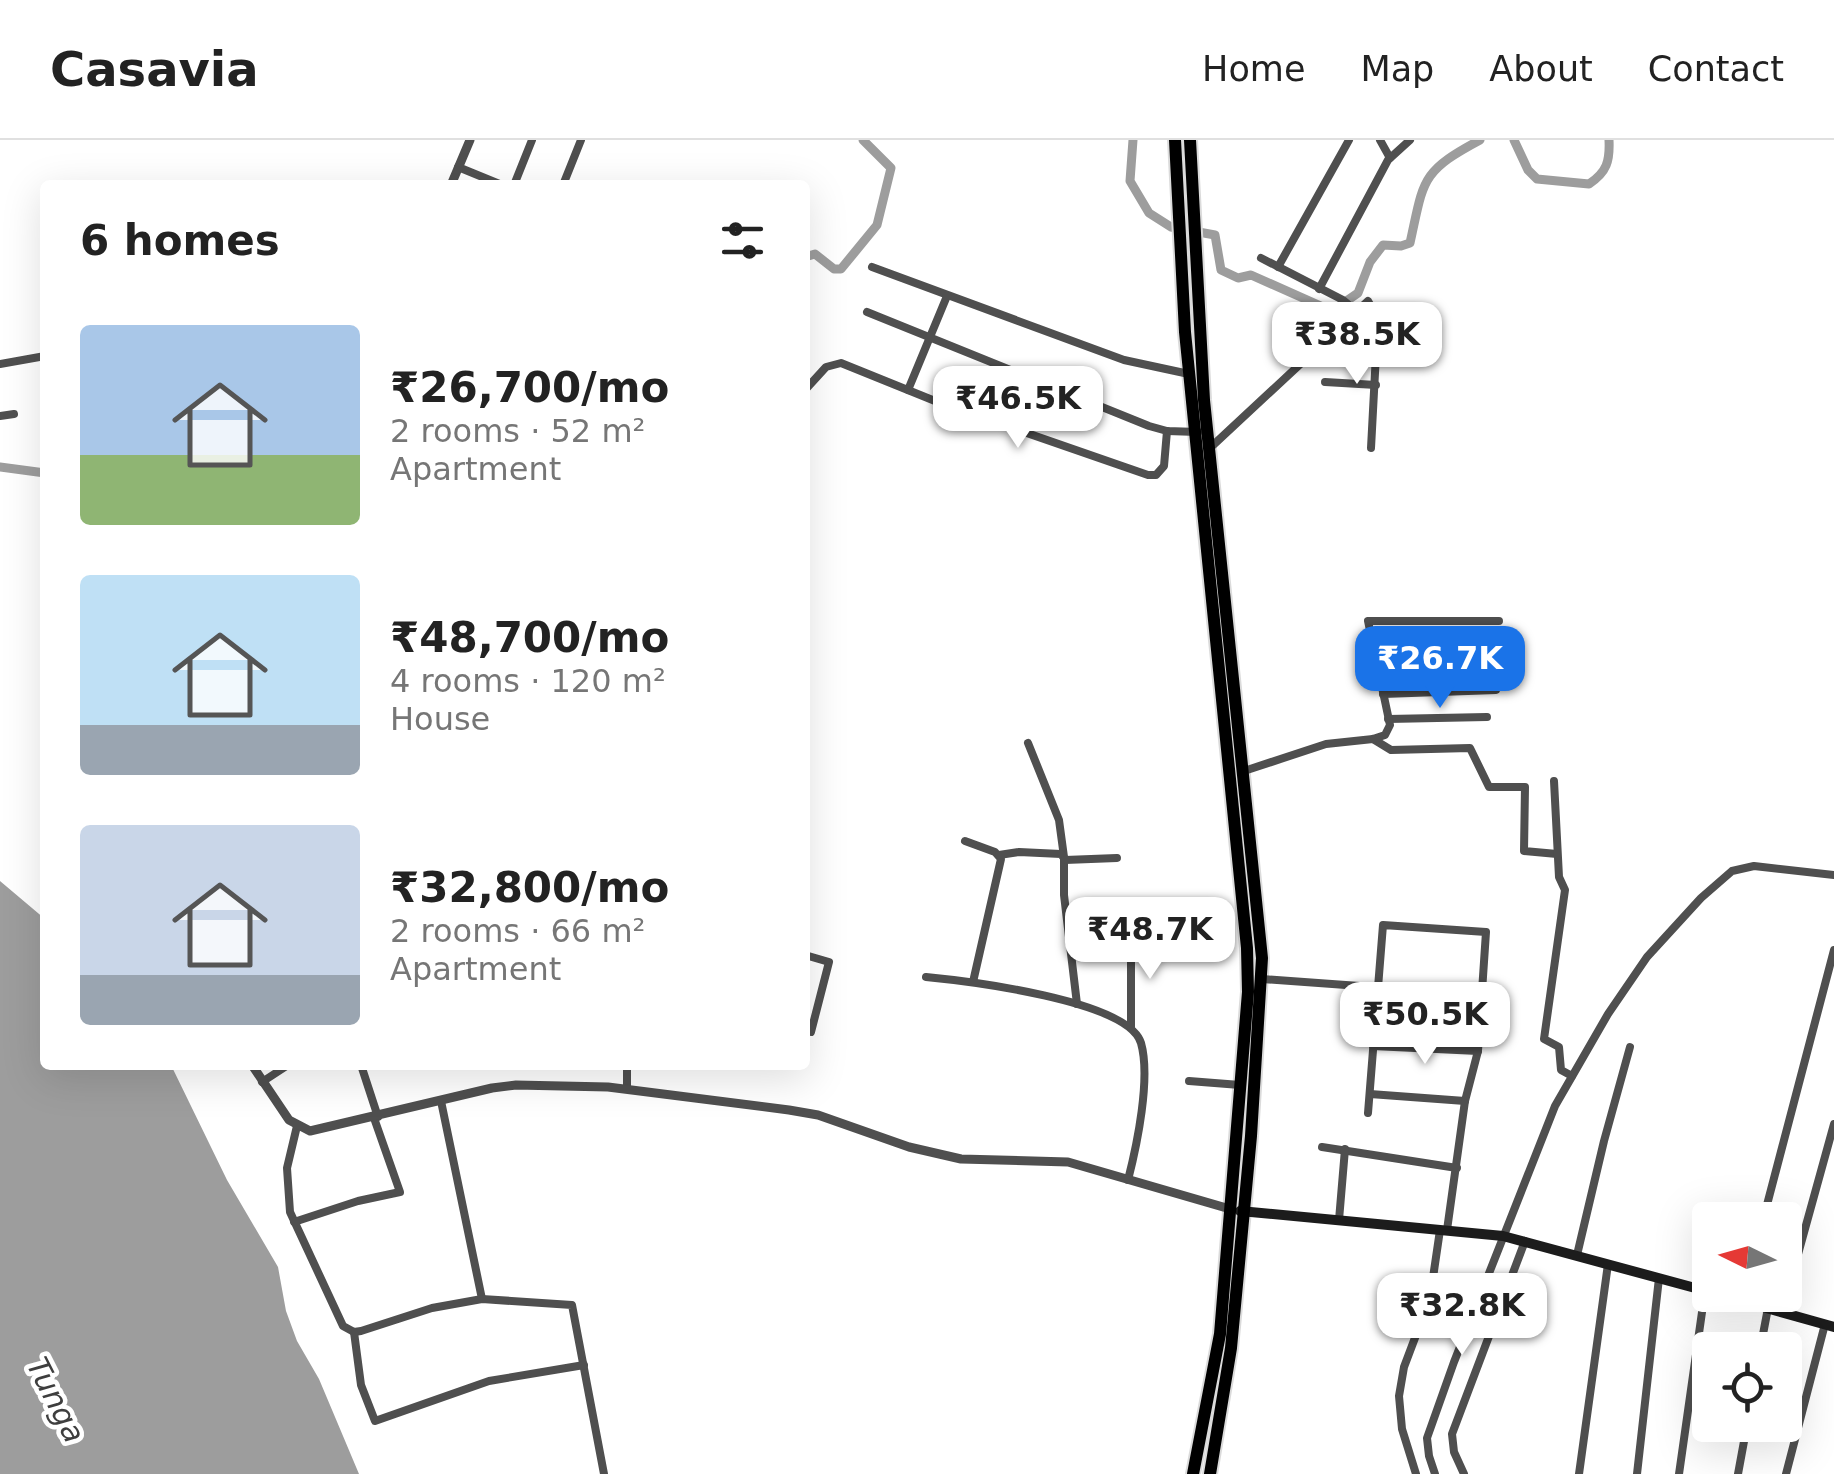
<!DOCTYPE html>
<html lang="en">
<head>
<meta charset="utf-8">
<style>
	:root { --surface:#fff; --page:#f6f6f6; --text:#222; --muted:#767676; --line:#e0e0e0; --accent:#1a73e8 }
	body { margin:0; font-family:"DejaVu Sans",sans-serif; background:var(--page); color:var(--text); height:100vh; display:flex; flex-direction:column; font-size:38px; white-space:nowrap }
	* { box-sizing:border-box; margin:0 }
	p { font-size:32px; color:var(--muted) }
	.icon { flex:none; width:55px; height:55px; fill:none; stroke:currentColor; stroke-width:2; stroke-linecap:round; stroke-linejoin:round }
	.map { position:relative; flex:1; overflow:hidden }
	.panel { position:absolute; left:40px; top:40px; width:770px; height:890px; display:flex; flex-direction:column; background:var(--surface); border-radius:10px; box-shadow:0 10px 40px #0002 }
	.panel>* { flex:none }
	.needle { width:65px; rotate:275deg }
	.controls { position:absolute; left:1692px; top:1062px; display:grid; gap:20px }
	.controls a { display:grid; place-items:center; width:110px; height:110px; border-radius:10px; background:var(--surface); box-shadow:0 10px 40px #0002; font-size:50px }
	.price { position:absolute; translate:-50% -85px; padding:0 22px; border-radius:20px; background:#fff; color:#222; font-size:32px; line-height:65px; filter:drop-shadow(0 2px 5px #0008) }
	.price::after { content:''; position:absolute; left:50%; top:60px; width:30px; height:22px; margin-left:-15px; background:inherit; clip-path:polygon(0 0,100% 0,50% 100%) }
	.price.active { background:var(--accent); color:#fff }
	ul { padding:0; list-style:none }
	li { display:flex; align-items:center; gap:30px; height:250px; padding:0 40px }
	li span { display:grid; place-items:center; flex:none; width:280px; height:200px; border-radius:10px; color:#555 }
	li>.icon { margin-inline-start:auto }
	span .icon { width:120px; height:120px; fill:#fffc; stroke-width:1 }
	li b { font-size:42px }
	h2 { display:flex; justify-content:space-between; align-items:center; height:120px; padding:0 40px; font-size:42px }
	header { display:flex; align-items:center; gap:60px; box-sizing:border-box; height:140px; padding:0 50px; background:var(--surface); border-bottom:2px solid var(--line) }
	header strong { font-size:48px }
	nav { display:flex; gap:55px; margin-inline-start:auto; font-size:35px }
	.map>svg:first-child { display:block }
	.water { fill:#9d9d9d }
	.lines { fill:none; stroke-linecap:round; stroke-linejoin:round }
	.canal { stroke:#9d9d9d; stroke-width:9 }
	.trunk-casing { stroke:#dbdbdb; stroke-width:16 }
	.minor { stroke:#4f4f4f; stroke-width:8 }
	.tertiary { stroke:#4f4f4f; stroke-width:9 }
	.secondary { stroke:#1c1c1c; stroke-width:10 }
	.trunk { stroke:#000; stroke-width:12 }
	.labels { text-anchor:middle; dominant-baseline:central; stroke-width:9; stroke-linejoin:round; paint-order:stroke }
	.water-label { font-size:30px; font-style:italic; fill:#3e3e3e; stroke:#fff }
</style>
</head>
<body>
<header>
<strong>Casavia</strong>
<nav><a>Home</a><a>Map</a><a>About</a><a>Contact</a></nav>
</header>
<div class="map">
<svg width="1834" height="1334" viewBox="0 0 1834 1334">
	<rect width="100%" height="100%" fill="#fff"/>
	<path class="water" d="M0 741 45 779V925H171L227 1040 278 1127 286 1171 297 1201 319 1239 359 1334H0Z"/>
	<g class="lines">
		<g class="canal">
			<path d="M1133 0 1130 41 1149 73 1171 87 1215 95 1221 130 1238 138 1251 135 1332 171 1358 153 1370 122 1383 105 1401 106 1410 103C1424 40 1420 32 1480 0"/>
			<path d="M1514 0 1528 30 1537 39 1589 44C1607 32 1610 21 1609 0"/>
			<path d="M805 117 815 114 834 129H841L877 85 891 28 863 0"/>
			<path d="M0 327 45 333"/>
		</g>
		<g class="trunk-casing">
			<g id="trunk">
				<path d="M1175 0 1185 192 1247 808 1248 852 1220 1194 1193 1334"/>
				<path d="M1190 0 1204 260 1262 818 1251 996 1231 1208 1210 1334"/>
			</g>
		</g>
		<g class="minor">
			<path d="M1380 0 1390 18"/>
			<path d="M458 27 502 45"/>
			<path d="M514 45 532 0"/>
			<path d="M563 45 581 0"/>
			<path d="M1261 118 1343 160 1355 170"/>
			<path d="M872 127 1124 220 1189 234"/>
			<path d="M1278 127 1349 0"/>
			<path d="M1319 149 1388 20 1410 0"/>
			<path d="M867 172 1149 286 1167 291 1198 292"/>
			<path d="M1319 205 1366 209 1376 214 1371 308"/>
			<path d="M0 224 45 216"/>
			<path d="M1325 242 1376 245"/>
			<path d="M805 250 826 227 841 223 940 263 1148 335H1156L1164 326 1167 291"/>
			<path d="M908 250 947 156"/>
			<path d="M0 276 14 274"/>
			<path d="M1210 308 1368 161 1379 180 1376 214"/>
			<path d="M1373 509H1499"/>
			<path d="M1383 554 1496 550"/>
			<path d="M1388 579 1487 577"/>
			<path d="M1373 599 1391 610 1470 608 1489 647H1525L1524 711 1557 714"/>
			<path d="M1028 603 1059 680 1064 717"/>
			<path d="M1244 631 1326 604 1373 599 1385 595 1390 585 1368 481H1499"/>
			<path d="M1554 641 1559 737 1565 750 1544 899 1559 907 1561 930 1572 936"/>
			<path d="M965 701 995 712 1001 719 973 842"/>
			<path d="M999 715 1019 712 1061 714 1064 718V755L1077 864"/>
			<path d="M1065 720 1117 718"/>
			<path d="M805 815 829 822 811 892"/>
			<path d="M926 837C967 841 1128 860 1141 903 1151 938 1137 1005 1128 1040"/>
			<path d="M1262 839 1484 855"/>
			<path d="M1131 887V796"/>
			<path d="M1373 906 1478 911"/>
			<path d="M361 925 378 977"/>
			<path d="M627 925V949"/>
			<path d="M1189 941 1240 945"/>
			<path d="M262 942 288 925"/>
			<path d="M1370 954 1465 961"/>
			<path d="M441 961 482 1159"/>
			<path d="M1368 973 1383 785 1486 792 1478 911 1465 961 1447 1090"/>
			<path d="M297 986 287 1028 290 1072 343 1186 354 1192 361 1191 432 1168 482 1159 572 1165 604 1334"/>
			<path d="M1322 1007 1457 1028"/>
			<path d="M1339 1080 1345 1009"/>
			<path d="M1763 1080 1834 810"/>
			<path d="M294 1082 358 1061 400 1052 374 978"/>
			<path d="M1577 1115 1604 1001 1630 907"/>
			<path d="M1782 1172 1834 984"/>
			<path d="M354 1192 361 1245 375 1281 489 1241 584 1225"/>
			<path d="M1760 1210 1768 1168"/>
			<path d="M1416 1334 1402 1289 1399 1256 1404 1227 1430 1158 1440 1090"/>
			<path d="M1435 1334 1429 1316 1427 1298 1454 1222 1555 966 1608 874 1647 817 1701 758 1732 731 1754 726 1834 735"/>
			<path d="M1464 1334 1454 1312 1452 1294 1525 1101"/>
			<path d="M1579 1334 1608 1124"/>
			<path d="M1637 1334 1659 1138"/>
			<path d="M1679 1334 1705 1151"/>
			<path d="M1738 1334 1747 1285"/>
			<path d="M1786 1334 1825 1184"/>
		</g>
		<g class="tertiary">
			<path d="M451 45 470 0"/>
			<path d="M252 925 289 980 310 991 492 948 516 945 608 947 789 970 818 975 909 1007 961 1019 1068 1022 1230 1069"/>
		</g>
		<g class="secondary">
			<path d="M1240 1071 1503 1096 1710 1152"/>
			<path d="M1720 1155 1834 1187"/>
		</g>
		<use href="#trunk" class="trunk"/>
	</g>
	<g class="labels">
		<g class="water-label">
			<text transform="translate(56 1260) rotate(63)">Tunga</text>
		</g>
	</g>
</svg>
<div class="controls">
<a><svg class="needle" viewBox="-14 -14 28 28"><path d="M0-13l5 13h-10z" fill="#e53935"/><path d="M0 13l5-13h-10z" fill="#767676"/></svg></a>
<a><svg class="icon" aria-label="locate" viewBox="0 0 24 24"><circle cx="12" cy="12" r="6"/><path d="M12 2v4M12 18v4M2 12h4M18 12h4"/></svg></a>
</div>
<b class="price" style="left:1357px;top:247px">₹38.5K</b>
<b class="price" style="left:1018px;top:311px">₹46.5K</b>
<b class="price active" style="left:1440px;top:571px">₹26.7K</b>
<b class="price" style="left:1150px;top:842px">₹48.7K</b>
<b class="price" style="left:1425px;top:927px">₹50.5K</b>
<b class="price" style="left:1462px;top:1218px">₹32.8K</b>
<section class="panel">
<h2>6 homes<svg class="icon" aria-label="filters" viewBox="0 0 24 24"><path d="M4 7h16M4 17h16"/><circle cx="9" cy="7" r="2"/><circle cx="15" cy="17" r="2"/></svg></h2>
<ul>
<li><span style="background:linear-gradient(#a9c7e8 65%,#8fb573 0)"><svg class="icon" aria-label="home" viewBox="0 0 24 24"><path d="M3 11l9-7 9 7M6 9v11h12V9"/></svg></span><div><b>₹26,700/mo</b><p>2 rooms · 52 m²</p><p>Apartment</p></div></li>
<li><span style="background:linear-gradient(#bfe0f5 75%,#9aa5b1 0)"><svg class="icon" aria-label="home" viewBox="0 0 24 24"><path d="M3 11l9-7 9 7M6 9v11h12V9"/></svg></span><div><b>₹48,700/mo</b><p>4 rooms · 120 m²</p><p>House</p></div></li>
<li><span style="background:linear-gradient(#c9d6e8 75%,#9aa5b1 0)"><svg class="icon" aria-label="home" viewBox="0 0 24 24"><path d="M3 11l9-7 9 7M6 9v11h12V9"/></svg></span><div><b>₹32,800/mo</b><p>2 rooms · 66 m²</p><p>Apartment</p></div></li>
</ul>
</section>
</div>
</body>
</html>
